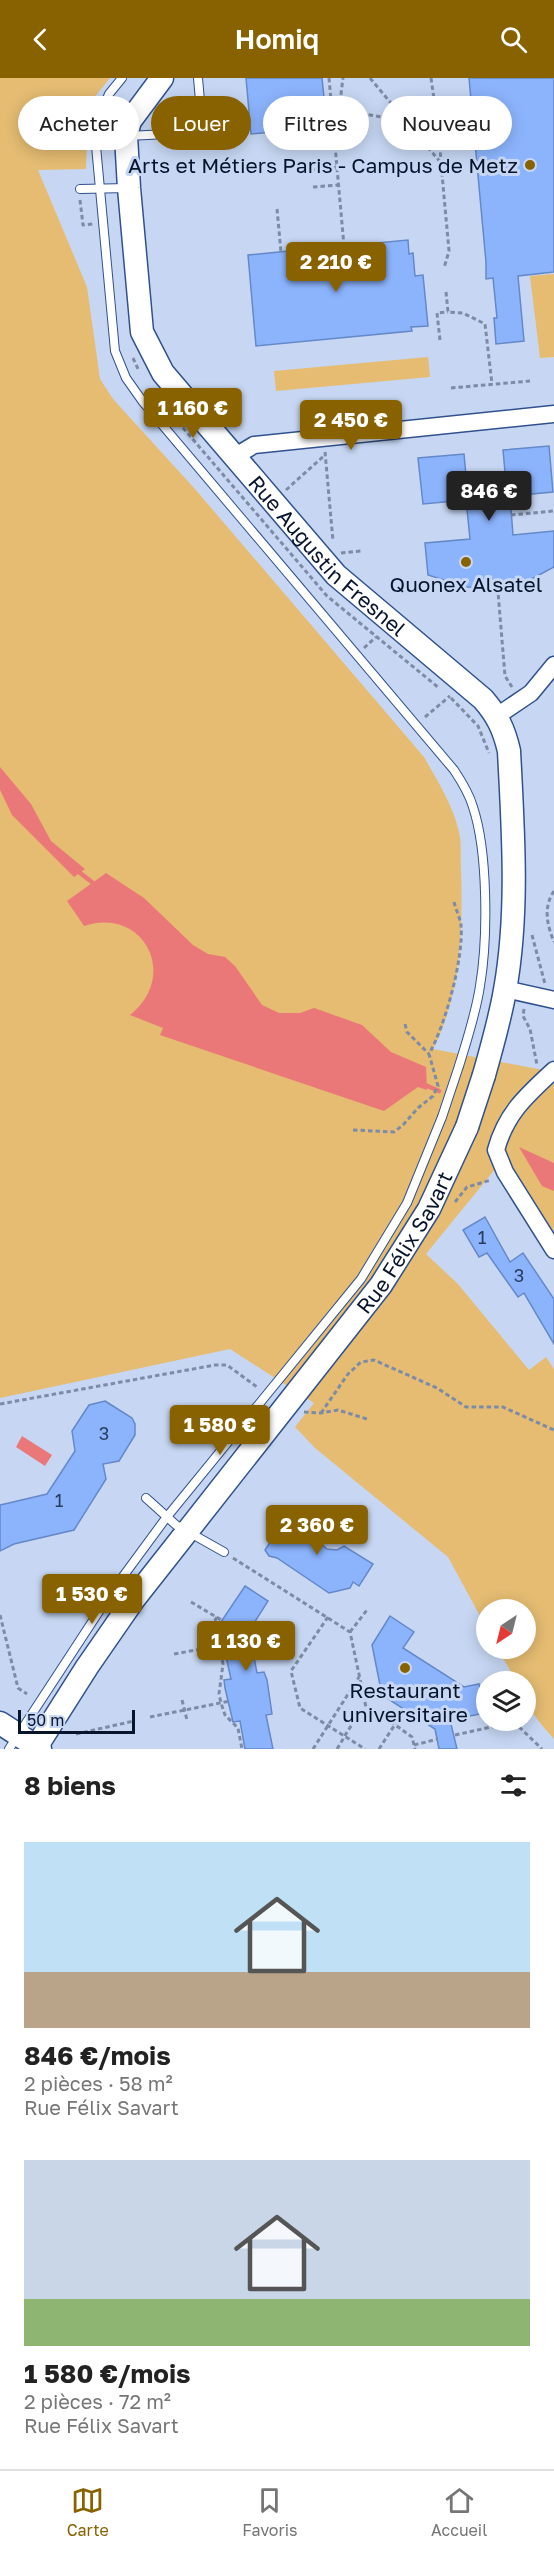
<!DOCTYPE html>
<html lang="fr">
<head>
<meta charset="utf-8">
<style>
	:root { --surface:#fff; --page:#f6f6f6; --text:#222; --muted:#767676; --line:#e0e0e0; --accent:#896200 }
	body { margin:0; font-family:"Golos Text",sans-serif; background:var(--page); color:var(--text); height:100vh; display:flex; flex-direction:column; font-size:22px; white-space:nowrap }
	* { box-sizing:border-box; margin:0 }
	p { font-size:20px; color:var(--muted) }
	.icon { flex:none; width:33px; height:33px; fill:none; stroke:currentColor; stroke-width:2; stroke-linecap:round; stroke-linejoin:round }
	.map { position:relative; height:1671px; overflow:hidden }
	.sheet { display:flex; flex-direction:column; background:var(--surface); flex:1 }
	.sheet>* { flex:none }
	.guide { position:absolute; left:18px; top:18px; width:519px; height:54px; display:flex; gap:12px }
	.needle { width:39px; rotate:215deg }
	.buttons { position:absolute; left:476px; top:1521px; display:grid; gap:12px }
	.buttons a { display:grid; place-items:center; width:60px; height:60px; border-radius:50%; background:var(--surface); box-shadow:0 3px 15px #0003; font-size:30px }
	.scale { position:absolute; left:18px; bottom:15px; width:117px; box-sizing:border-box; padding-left:6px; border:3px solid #07142c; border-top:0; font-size:16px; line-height:21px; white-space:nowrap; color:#07142c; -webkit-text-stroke:4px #c7d7f3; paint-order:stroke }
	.price { position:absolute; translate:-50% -51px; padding:0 14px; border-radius:6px; background:var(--accent); color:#fff; font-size:20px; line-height:39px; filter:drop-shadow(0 2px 3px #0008) }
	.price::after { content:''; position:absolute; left:50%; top:36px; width:18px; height:14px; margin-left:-9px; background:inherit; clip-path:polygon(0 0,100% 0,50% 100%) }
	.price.active { background:#222; color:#fff }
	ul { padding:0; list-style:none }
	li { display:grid; align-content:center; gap:12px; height:318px; padding:0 24px }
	li span { display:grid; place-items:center; height:186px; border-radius:0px; color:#555 }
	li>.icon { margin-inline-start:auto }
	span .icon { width:108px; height:108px; fill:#fffc; stroke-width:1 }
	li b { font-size:26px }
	h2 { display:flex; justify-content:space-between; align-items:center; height:72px; padding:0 24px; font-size:26px }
	.chip { padding:0 21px; border-radius:27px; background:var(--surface); box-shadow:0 3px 15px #0003; font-size:21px; line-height:54px }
	.chip.active { background:var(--accent); color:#fff }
	header { display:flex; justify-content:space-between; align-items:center; height:78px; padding:0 24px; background:var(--accent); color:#fff; font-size:27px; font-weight:600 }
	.menu { display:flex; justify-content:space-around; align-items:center; height:84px; border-top:2px solid var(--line); background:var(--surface); font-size:16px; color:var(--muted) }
	.menu a { display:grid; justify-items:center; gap:3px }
	.menu .active { color:var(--accent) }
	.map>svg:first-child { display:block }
	.green { fill:#e5bc72 }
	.water { fill:#eb7878 }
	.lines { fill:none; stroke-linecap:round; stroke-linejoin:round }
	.stream { stroke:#eb7878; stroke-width:4.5 }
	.building { fill:#8cb4fd; stroke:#6488c8; stroke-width:1.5 }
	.lane-casing { stroke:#30518d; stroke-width:10 }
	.street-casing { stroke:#30518d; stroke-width:19 }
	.secondary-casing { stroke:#30518d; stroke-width:25 }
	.path { stroke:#7d8ba6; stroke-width:3; stroke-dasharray:4.5 3; stroke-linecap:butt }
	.lane { stroke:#fff; stroke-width:8 }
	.street { stroke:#fff; stroke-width:16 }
	.secondary { stroke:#fff; stroke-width:22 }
	.lane-bridge-casing { stroke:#30518d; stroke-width:10; stroke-linecap:butt }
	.secondary-bridge-casing { stroke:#30518d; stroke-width:25; stroke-linecap:butt }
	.lane-bridge { stroke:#fff; stroke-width:8 }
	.secondary-bridge { stroke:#fff; stroke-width:22 }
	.poi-dot { fill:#896200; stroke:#c7d7f3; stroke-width:2 }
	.labels { text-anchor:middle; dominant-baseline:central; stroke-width:6; stroke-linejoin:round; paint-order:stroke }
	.number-label { font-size:18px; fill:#283c60 }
	.poi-label { font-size:21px; fill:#07142c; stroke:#c7d7f3 }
	.street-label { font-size:21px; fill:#07142c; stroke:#c7d7f3 }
</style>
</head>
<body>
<header><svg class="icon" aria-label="back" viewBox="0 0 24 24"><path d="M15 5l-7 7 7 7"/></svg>Homiq<svg class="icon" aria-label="search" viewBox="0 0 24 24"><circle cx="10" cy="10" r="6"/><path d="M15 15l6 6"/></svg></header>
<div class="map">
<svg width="554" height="1671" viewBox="0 0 554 1671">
	<rect width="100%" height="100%" fill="#c7d7f3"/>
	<g class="green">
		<path d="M0 0H110L93 21 88 36 86 91 38 92 87 209 100 301 113 321 195 411 424 679C437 702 453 727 459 754 462 765 460 779 461 791 463 850 461 917 433 971L554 994V1181L496 1090 426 1176 458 1206 529 1292 546 1279 554 1291V1661C537 1641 525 1631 525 1604L516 1603 498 1571 525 1570V1532H486V1549L448 1479 315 1370 295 1349 314 1325 230 1271 0 1320Z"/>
		<path d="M554 196V279L540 280 530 198Z"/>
		<path d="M428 279 430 299 276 313 274 293Z"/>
	</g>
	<g class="water">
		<path d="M0 689 31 726 51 763 85 791 74 799 12 737 0 712Z"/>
		<path d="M106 795 144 820 193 867 208 876 225 879 235 888 262 927 279 935H300L314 930 362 947 391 974 426 989 427 1012 418 1009 384 1033 160 957 163 950 130 937C180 897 143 828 84 848L67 823Z"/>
		<path d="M519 1069 554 1085V1113L542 1108Z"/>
		<path d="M22 1358 52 1377 45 1388 16 1369Z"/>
	</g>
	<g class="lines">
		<g class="stream">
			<path d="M75 791 97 808"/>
			<path d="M423 1006 439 1013"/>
		</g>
	</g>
	<g class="building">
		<path d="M246 0H322L327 49 251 56Z"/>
		<path d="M469 0H554V194L518 198 524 263 496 266 494 240H497L493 200 486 201V184Z"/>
		<path d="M408 162 409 176 413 175 415 198 423 197 428 248 411 249 412 253 256 268 248 177 299 172V168L322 165 323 170Z"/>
		<path d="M549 368 553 414 510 418 513 457 554 453V489L526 504 497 510 466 509 428 497 425 465 470 461 466 422 423 426 418 380 464 376 468 419 507 416 503 372Z"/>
		<path d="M485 1139 510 1184 523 1175 554 1221V1266L524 1215 518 1219 487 1175 479 1179 463 1152Z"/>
		<path d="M105 1323 132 1340 135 1346V1357L119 1383 103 1386 106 1401 74 1452 14 1466 0 1473V1427L47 1416 75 1373 72 1353 89 1327Z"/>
		<path d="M291 1433 320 1451V1465L327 1471 337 1472 344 1468 373 1486 359 1508 353 1504 350 1510 329 1515 277 1480 269 1478 265 1472Z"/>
		<path d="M245 1508 268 1523 249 1553 257 1595 264 1594 267 1602 272 1636 266 1637 273 1671H245L240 1643 233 1644 225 1610 224 1602 231 1601 219 1547Z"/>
		<path d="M390 1538 414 1554 403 1570 464 1609 479 1606 485 1635 450 1642 457 1671H439L435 1651 382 1617 372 1567Z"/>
	</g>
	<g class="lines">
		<g class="lane-casing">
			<g id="lane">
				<path d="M122 0 109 16 102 32 96 68 115 273 126 300 143 324 454 692C462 704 469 715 473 729 488 774 488 860 480 908 476 935 467 962 459 988"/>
				<path d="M127 58 188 55 202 46 198 0"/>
				<path d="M80 111 128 110"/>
				<path d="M146 1420 176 1447 224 1474"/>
				<path d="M9 1671 113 1512 166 1440 361 1201 407 1125 442 1039"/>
			</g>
		</g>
		<g class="street-casing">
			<g id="street">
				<path d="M234 379 254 367 554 336"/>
				<path d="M497 638 531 615 554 587"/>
				<path d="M505 911 554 922"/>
				<path d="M554 992C527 1017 506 1035 496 1072L505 1094 554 1172"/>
			</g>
		</g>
		<g class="secondary-casing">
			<g id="secondary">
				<path id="s1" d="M162 0 130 43 126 58 129 110 142 254 163 295 336 497 483 621C497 637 504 651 509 673 513 752 519 833 505 912 500 941 492 969 484 997"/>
				<path d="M0 1645 40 1671"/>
				<path id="s2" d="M35 1671 87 1589 134 1521 381 1207 429 1131 467 1049"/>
			</g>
		</g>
		<g class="path">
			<path d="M329 0 344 168"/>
			<path d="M370 0 441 85 449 173 444 190"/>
			<path d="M431 0 438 48 441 83"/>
			<path d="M332 31 339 32 343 0"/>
			<path d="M339 32 438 48"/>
			<path d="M312 92 337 89"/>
			<path d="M313 109 339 107"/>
			<path d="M80 122 83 147 93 146"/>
			<path d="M277 131 281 174"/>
			<path d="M446 214 448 234 463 235 485 246 492 306"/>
			<path d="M440 262 437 235 448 234"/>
			<path d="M133 280 139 293"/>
			<path d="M451 310 530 303"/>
			<path d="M178 344 327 518 439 610"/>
			<path d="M325 374 333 463"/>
			<path d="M286 412 325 377"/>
			<path d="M511 437 554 433"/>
			<path d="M341 475 361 473"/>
			<path d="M497 502 505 598 512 609"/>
			<path d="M364 570 376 559"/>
			<path d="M451 620 478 648 489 675"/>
			<path d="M425 639 450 618"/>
			<path d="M554 813C543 829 547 847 554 864"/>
			<path d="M532 857 545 906"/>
			<path d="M524 931 523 938 530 951 537 987"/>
			<path d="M405 946 407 954 429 976"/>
			<path d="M353 1052 394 1054 403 1047 418 1030 433 1018 438 1008 429 976C445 948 464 880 461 847 460 840 456 832 454 824"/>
			<path d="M455 1124 467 1109 491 1102"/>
			<path d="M0 1326 215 1287H227L257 1309"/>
			<path d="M304 1334 321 1335 338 1332 367 1341"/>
			<path d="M321 1335 348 1296 361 1284 374 1282 437 1310 466 1329H503L554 1352"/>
			<path d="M233 1480 350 1554 367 1634"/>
			<path d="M191 1524 223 1543"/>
			<path d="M0 1537 18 1610 27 1616"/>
			<path d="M217 1539 214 1544 223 1586 219 1616 221 1625 225 1637 238 1650 242 1671"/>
			<path d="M328 1539 291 1593 300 1630 365 1671"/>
			<path d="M350 1554 367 1532"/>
			<path d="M174 1576 224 1567"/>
			<path d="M182 1622 187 1642"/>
			<path d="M150 1639 230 1623"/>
			<path d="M76 1656 134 1643"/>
			<path d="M455 1657 514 1644 542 1671"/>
			<path d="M414 1667 438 1661"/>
			<path d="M313 1671 359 1599"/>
			<path d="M337 1671C348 1654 354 1635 376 1633L412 1659 415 1671"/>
			<path d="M379 1671 405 1631"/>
		</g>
		<use href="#lane" class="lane"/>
		<use href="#street" class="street"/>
		<use href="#secondary" class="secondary"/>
		<g class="lane-bridge-casing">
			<path id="lane-bridge" d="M442 1039 459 988"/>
		</g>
		<g class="secondary-bridge-casing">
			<path id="secondary-bridge" d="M467 1049 484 997"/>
		</g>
		<use href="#lane-bridge" class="lane-bridge"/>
		<use href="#secondary-bridge" class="secondary-bridge"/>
	</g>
	<g class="poi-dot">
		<circle cx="530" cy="87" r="6"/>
		<circle cx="466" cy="484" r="6"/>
		<circle cx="405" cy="1590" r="6"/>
	</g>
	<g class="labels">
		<g class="number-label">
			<text x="482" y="1159">1</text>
			<text x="519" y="1197">3</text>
			<text x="104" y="1355">3</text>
			<text x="59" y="1422">1</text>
		</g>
		<g class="poi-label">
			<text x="518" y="87" text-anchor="end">Arts et Métiers Paris - Campus de Metz</text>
			<text x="466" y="506">Quonex Alsatel</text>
			<text x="405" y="1612">Restaurant<tspan x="405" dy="24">universitaire</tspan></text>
		</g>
		<g class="street-label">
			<text stroke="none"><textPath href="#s1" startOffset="558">Rue Augustin Fresnel</textPath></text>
			<text stroke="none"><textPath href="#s2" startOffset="628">Rue Félix Savart</textPath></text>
		</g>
	</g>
</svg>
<div class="buttons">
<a><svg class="needle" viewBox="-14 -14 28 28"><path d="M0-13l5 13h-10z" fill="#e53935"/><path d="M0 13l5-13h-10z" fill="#767676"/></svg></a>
<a><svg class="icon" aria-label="layers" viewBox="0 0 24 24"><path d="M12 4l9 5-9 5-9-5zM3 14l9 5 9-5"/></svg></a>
</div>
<div class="scale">50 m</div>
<b class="price" style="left:336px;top:215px">2 210 €</b>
<b class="price" style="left:193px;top:361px">1 160 €</b>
<b class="price" style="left:351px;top:373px">2 450 €</b>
<b class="price active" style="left:489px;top:444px">846 €</b>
<b class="price" style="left:220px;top:1378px">1 580 €</b>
<b class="price" style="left:317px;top:1478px">2 360 €</b>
<b class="price" style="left:92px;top:1547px">1 530 €</b>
<b class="price" style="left:246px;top:1594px">1 130 €</b>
<div class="guide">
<a class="chip">Acheter</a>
<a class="chip active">Louer</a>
<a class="chip">Filtres</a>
<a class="chip">Nouveau</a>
</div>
</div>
<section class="sheet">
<h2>8 biens<svg class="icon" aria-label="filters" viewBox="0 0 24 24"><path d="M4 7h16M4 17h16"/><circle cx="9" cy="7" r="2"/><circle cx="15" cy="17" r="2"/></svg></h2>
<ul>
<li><span style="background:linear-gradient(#bfe0f5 70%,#b9a48a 0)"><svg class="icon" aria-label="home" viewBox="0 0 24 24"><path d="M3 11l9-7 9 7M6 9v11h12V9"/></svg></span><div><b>846 €/mois</b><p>2 pièces · 58 m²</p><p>Rue Félix Savart</p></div></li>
<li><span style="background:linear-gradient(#c9d6e8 75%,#8fb573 0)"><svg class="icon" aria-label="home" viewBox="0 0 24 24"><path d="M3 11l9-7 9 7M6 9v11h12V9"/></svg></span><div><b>1 580 €/mois</b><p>2 pièces · 72 m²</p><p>Rue Félix Savart</p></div></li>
</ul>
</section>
<nav class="menu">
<a class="active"><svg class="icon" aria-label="map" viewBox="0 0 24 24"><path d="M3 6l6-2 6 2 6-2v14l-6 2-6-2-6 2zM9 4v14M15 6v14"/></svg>Carte</a>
<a><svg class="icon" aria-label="saved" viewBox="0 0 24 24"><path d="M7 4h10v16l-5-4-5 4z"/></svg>Favoris</a>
<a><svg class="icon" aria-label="home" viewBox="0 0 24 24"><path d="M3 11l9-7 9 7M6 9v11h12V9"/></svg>Accueil</a>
</nav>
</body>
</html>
